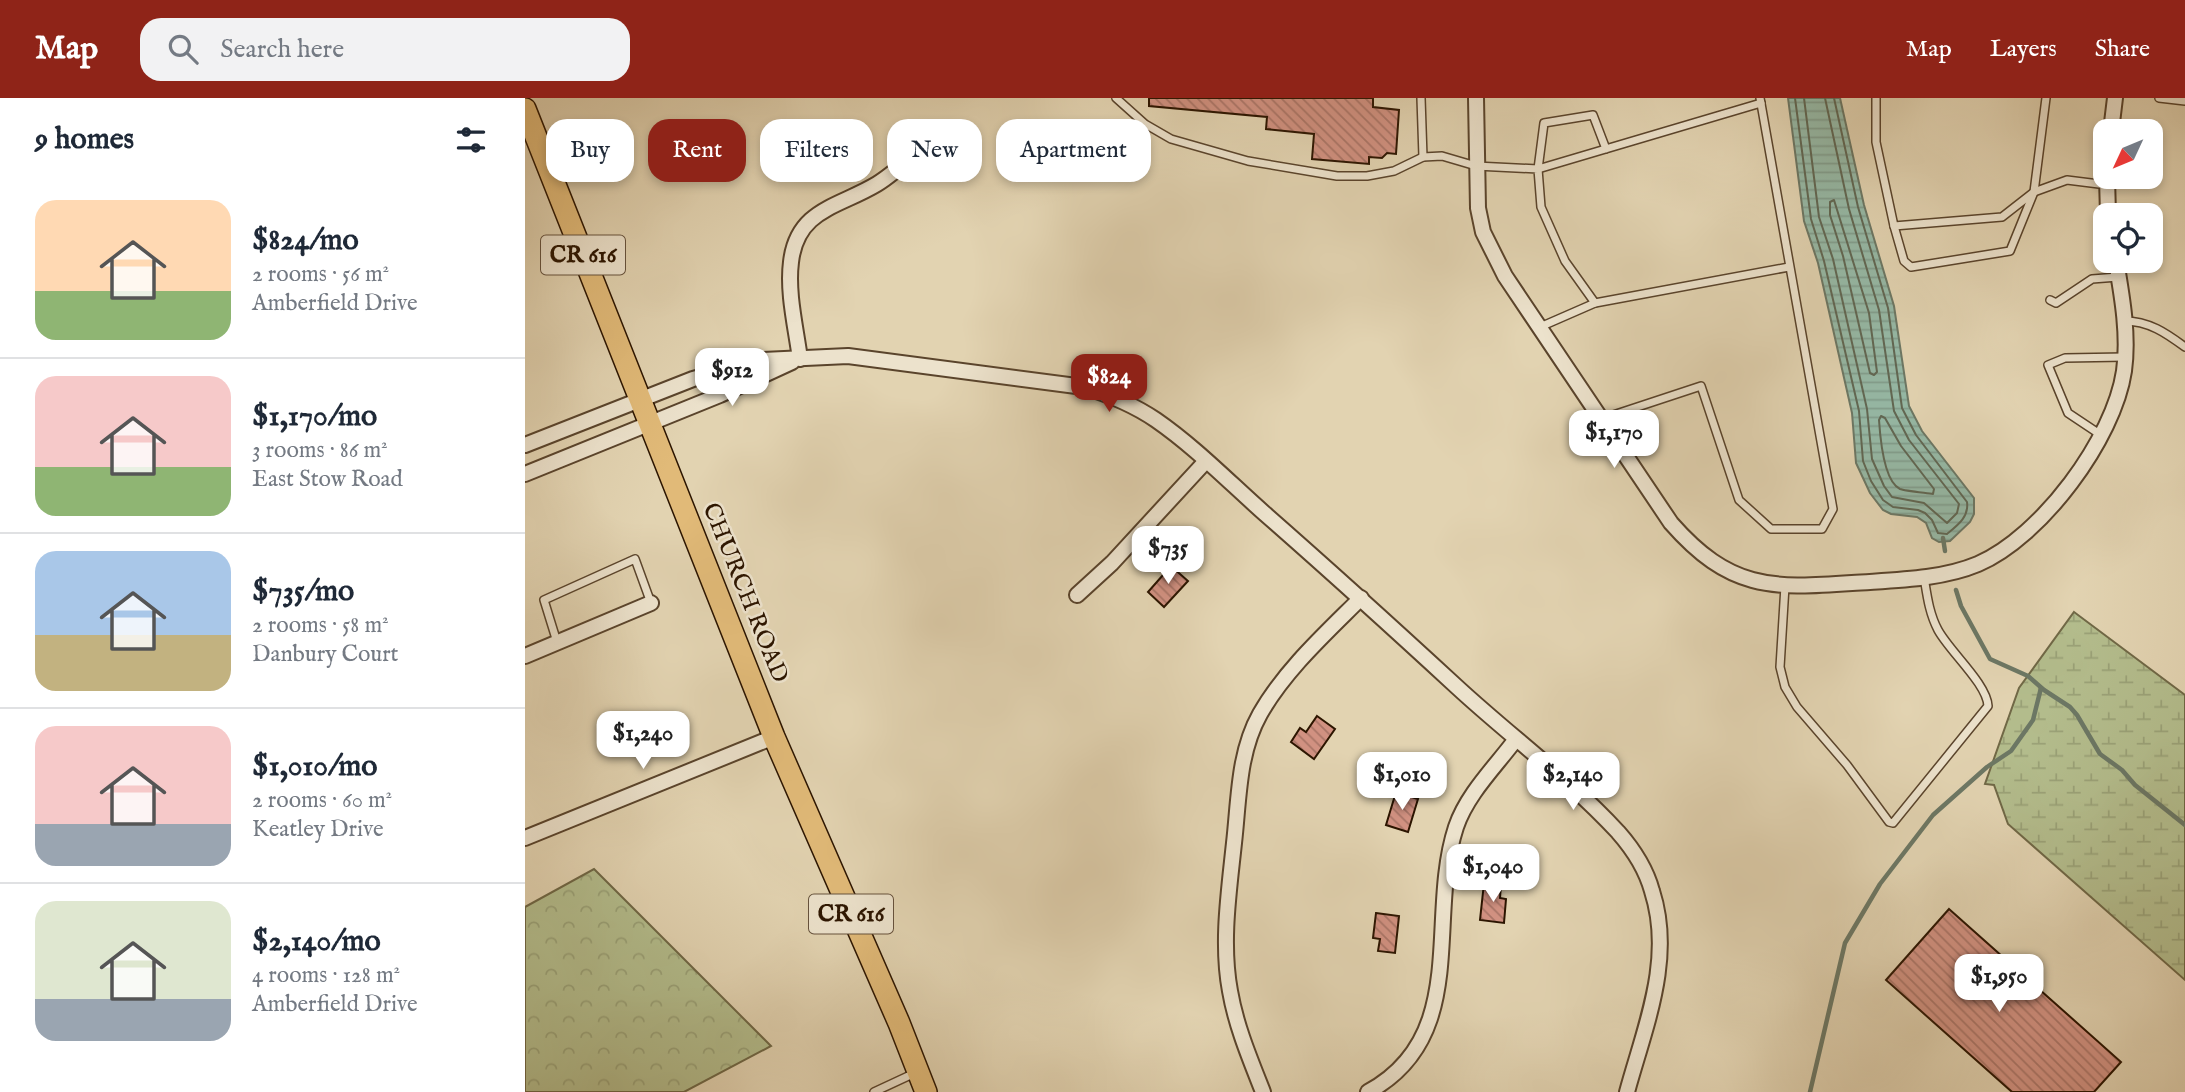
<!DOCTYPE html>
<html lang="en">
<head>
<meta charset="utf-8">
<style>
	:root { --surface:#fff; --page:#f2f2f3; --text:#1f2937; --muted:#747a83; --line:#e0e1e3; --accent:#8f2418 }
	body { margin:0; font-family:"IM FELL English",serif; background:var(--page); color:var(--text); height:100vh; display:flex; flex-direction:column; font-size:26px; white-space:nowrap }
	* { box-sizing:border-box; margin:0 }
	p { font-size:23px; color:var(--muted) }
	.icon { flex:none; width:38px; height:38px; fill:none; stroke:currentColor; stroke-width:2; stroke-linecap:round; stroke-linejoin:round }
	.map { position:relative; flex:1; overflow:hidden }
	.drawer { display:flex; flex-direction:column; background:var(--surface); width:525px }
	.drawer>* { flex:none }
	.top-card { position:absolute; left:21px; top:21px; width:665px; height:63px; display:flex; gap:14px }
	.needle { width:46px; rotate:226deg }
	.buttons { position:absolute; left:1568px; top:21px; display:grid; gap:14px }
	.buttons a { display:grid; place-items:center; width:70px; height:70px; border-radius:14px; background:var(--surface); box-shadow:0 4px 10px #0003; font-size:35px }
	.price { position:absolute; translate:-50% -60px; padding:0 16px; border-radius:14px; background:#fff; color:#222; font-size:23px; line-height:46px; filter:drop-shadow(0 2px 4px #0008) }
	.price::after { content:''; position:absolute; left:50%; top:42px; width:21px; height:16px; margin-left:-10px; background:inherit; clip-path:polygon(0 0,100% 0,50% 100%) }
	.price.on { background:var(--accent); color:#fff }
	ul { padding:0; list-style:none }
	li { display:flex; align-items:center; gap:21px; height:175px; padding:0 35px }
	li+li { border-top:2px solid var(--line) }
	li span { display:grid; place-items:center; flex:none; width:196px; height:140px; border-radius:21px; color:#555 }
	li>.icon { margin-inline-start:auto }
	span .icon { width:84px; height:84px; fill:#fffc; stroke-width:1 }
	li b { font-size:30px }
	h2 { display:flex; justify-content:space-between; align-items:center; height:84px; padding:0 35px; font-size:30px }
	.pill { padding:0 24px; border-radius:21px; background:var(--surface); box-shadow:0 4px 10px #0003; font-size:24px; line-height:63px }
	.pill.on { background:var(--accent); color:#fff }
	header { display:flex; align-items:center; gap:42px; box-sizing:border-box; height:98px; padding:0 35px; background:var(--accent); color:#fff }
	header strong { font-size:33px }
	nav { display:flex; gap:38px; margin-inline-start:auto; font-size:24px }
	.search { width:490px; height:63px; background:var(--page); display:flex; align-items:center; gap:18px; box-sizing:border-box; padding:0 24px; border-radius:21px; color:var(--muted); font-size:26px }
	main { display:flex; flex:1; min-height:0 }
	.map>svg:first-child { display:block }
	.forest { fill:url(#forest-crowns); stroke:#706846; stroke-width:2 }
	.wetland { fill:url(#wetland-marsh); stroke:#706846; stroke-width:2 }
	.water { fill:url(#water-rules); stroke:#6c7764; stroke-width:2 }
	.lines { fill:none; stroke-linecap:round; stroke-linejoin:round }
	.shore { stroke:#616753; stroke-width:2 }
	.stream { stroke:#6c7764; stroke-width:4.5 }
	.building { fill:url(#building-back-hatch); stroke:#2c1500; stroke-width:2 }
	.service-casing { stroke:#5a442c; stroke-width:10 }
	.minor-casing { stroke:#5a442c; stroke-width:18 }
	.primary-casing { stroke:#2c1500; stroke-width:24 }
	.service { stroke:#ece2cc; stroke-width:7 }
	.minor { stroke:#ece2cc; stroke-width:14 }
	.primary { stroke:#e1ba78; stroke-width:21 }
	.labels { text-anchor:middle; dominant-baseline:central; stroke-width:5; stroke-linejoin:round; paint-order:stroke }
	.shield { fill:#ece2cc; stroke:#66523d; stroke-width:2 }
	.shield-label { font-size:23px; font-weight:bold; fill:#2c1500 }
	.street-label { font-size:24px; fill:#2c1500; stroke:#ece2cc }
</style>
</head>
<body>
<header>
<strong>Map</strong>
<div class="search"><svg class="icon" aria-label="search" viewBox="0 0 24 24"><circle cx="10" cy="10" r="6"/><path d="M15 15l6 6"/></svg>Search here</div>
<nav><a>Map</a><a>Layers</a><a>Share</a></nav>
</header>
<main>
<section class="drawer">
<h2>9 homes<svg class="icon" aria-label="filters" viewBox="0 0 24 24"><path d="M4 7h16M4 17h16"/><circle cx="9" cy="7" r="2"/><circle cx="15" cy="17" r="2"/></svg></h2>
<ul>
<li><span style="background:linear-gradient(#ffd9b3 65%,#8fb573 0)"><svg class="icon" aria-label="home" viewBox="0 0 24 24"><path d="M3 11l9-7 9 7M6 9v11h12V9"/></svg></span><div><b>$824/mo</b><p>2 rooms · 56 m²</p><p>Amberfield Drive</p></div></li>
<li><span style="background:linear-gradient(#f6c9c9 65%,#8fb573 0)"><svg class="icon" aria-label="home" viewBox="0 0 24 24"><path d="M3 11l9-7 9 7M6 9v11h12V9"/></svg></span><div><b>$1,170/mo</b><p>3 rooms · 86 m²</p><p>East Stow Road</p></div></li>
<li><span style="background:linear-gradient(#a9c7e8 60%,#c2b280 0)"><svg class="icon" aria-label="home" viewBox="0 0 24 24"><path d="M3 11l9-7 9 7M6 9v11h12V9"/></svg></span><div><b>$735/mo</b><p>2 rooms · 58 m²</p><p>Danbury Court</p></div></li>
<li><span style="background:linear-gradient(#f6c9c9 70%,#9aa5b1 0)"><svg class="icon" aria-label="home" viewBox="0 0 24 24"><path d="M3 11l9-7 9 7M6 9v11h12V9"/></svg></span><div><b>$1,010/mo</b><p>2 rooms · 60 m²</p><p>Keatley Drive</p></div></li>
<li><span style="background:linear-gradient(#dfe7d0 70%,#9aa5b1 0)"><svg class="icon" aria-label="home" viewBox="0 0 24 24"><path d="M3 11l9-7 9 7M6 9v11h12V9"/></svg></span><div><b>$2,140/mo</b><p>4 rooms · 128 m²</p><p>Amberfield Drive</p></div></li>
</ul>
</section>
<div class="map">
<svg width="1660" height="994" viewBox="0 0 1660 994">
	<defs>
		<pattern id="forest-crowns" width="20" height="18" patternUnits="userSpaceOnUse" patternTransform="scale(1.75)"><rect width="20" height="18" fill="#b3bc8c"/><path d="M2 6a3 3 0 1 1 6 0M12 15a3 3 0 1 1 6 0" fill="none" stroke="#9aa177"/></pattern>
		<pattern id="wetland-marsh" width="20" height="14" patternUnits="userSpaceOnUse" patternTransform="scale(1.75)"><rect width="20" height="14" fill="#b3bc8c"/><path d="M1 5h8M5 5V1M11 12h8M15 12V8" fill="none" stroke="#9aa177"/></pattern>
		<pattern id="water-rules" width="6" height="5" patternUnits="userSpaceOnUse" patternTransform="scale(1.75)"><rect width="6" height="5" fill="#96b9a6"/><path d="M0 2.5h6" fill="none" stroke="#819e8d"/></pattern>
		<pattern id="building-back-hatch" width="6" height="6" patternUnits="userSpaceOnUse" patternTransform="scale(1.75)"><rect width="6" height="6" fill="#d19181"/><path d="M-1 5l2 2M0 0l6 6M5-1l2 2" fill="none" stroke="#aa7567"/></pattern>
	</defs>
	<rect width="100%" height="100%" fill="#e2d3b1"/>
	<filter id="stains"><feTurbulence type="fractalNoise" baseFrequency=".00286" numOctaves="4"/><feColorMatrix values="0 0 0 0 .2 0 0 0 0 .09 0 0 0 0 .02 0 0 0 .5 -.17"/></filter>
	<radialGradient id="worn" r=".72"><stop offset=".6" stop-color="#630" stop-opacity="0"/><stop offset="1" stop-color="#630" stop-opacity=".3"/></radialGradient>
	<path class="forest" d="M69 771 246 948 159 994H0V809Z"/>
	<path class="wetland" d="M1549 514 1660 597V882L1483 726 1469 687 1460 686 1494 590Z"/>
	<path class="water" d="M1263 0H1315L1339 107 1369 208 1384 308 1397 333 1449 400V416L1445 424 1425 443 1414 444 1407 440 1401 425 1392 419 1366 416 1358 412 1345 395 1331 365 1327 315 1293 165 1279 123Z"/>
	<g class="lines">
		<g class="shore">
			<path d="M1270 0 1286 121 1299 163 1334 313 1338 363 1346 383 1358 402 1368 409 1393 412 1400 415 1407 422 1413 435 1422 436C1433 427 1444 419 1442 404L1391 337 1377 310 1363 210 1333 109 1309 0"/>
			<path d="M1279 0 1294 119 1308 161 1342 311 1347 361 1359 388 1367 399 1399 405 1422 425 1432 415 1434 406 1384 342 1369 313 1354 212 1324 111 1300 0"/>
			<path d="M1309 102 1344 215 1352 274 1349 277 1345 275 1318 158 1305 117V104Z"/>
			<path d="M1356 318 1360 320 1376 348 1409 391 1408 396C1402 395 1380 393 1375 391 1358 383 1355 337 1354 322Z"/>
		</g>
		<g class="stream">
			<path d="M1418 440 1420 453"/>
			<path d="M1431 492 1436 508 1465 561 1503 578 1519 592 1545 609 1552 617 1575 656 1597 672 1610 687 1660 727"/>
			<path d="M1285 994 1320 845 1355 786 1408 717 1462 669 1486 653 1508 622 1516 590"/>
		</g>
	</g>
	<g class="building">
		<path d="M624 0H848V9L874 12 871 56 862 55 857 60 844 59V66L787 61 789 36 741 31 742 19 624 8Z"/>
		<path d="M646 468 663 483 639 509 623 494Z"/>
		<path d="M792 618 810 631 789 661 766 644 775 630 781 634Z"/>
		<path d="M137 623 145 643 109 657 101 637Z"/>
		<path d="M871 694 893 701 883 734 861 727Z"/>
		<path d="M959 785 976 787 975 800 981 801 979 825 955 822Z"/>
		<path d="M1424 811 1596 964 1569 994H1487L1361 882Z"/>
		<path d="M851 815 874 818 870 855 853 853 855 841 848 840Z"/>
	</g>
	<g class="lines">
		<g class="service-casing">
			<g id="service">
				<path d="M591 0 620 26 646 41 723 63 812 78H842L869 73 898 59 917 58 951 68 1013 71 1016 109 1040 163 1070 205 1015 229"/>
				<path d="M896 0 898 59"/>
				<path d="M1351 0V44L1369 128 1477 119 1509 94 1542 82 1582 87"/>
				<path d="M1634 0 1660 3"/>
				<path d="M1081 51 1068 17 1019 25 1013 71 1236 5"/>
				<path d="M1369 128 1379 163 1386 169 1485 153 1509 94 1521 0"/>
				<path d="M1525 202 1531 205 1567 181 1593 179"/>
				<path d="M1070 205 1264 169"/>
				<path d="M1599 223C1624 223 1641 235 1660 249"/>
				<path d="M1076 321 1176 288 1214 402 1246 431H1297L1308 411 1235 0"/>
				<path d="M1576 337 1543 315 1523 267 1540 260 1600 259"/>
				<path d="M1260 488 1255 569 1260 589 1272 609 1322 667 1364 724 1368 725 1463 608C1462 586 1425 554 1413 532 1404 515 1402 497 1399 479"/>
				<path d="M32 544 19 502 110 461 126 505"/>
				<path d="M349 994 392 974"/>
			</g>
		</g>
		<g class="minor-casing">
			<g id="minor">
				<path d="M951 0 953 110 958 134 980 178 1146 425C1204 491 1245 491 1327 485 1368 482 1415 482 1453 466 1516 439 1589 341 1599 273 1604 237 1597 198 1591 163"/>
				<path d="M1586 33 1590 0"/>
				<path d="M1582 79 1583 117"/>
				<path d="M275 261C271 230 262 195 266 164 272 111 314 109 352 86 370 75 386 59 402 45"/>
				<path d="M0 347 168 281 238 262 323 258 559 289C585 297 609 307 631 322 670 349 704 384 739 415 804 472 868 530 932 589 985 638 1044 681 1093 734 1108 751 1121 771 1127 793 1149 861 1120 928 1102 994"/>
				<path d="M0 376 195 297 267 264"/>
				<path d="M552 497 587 465 681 363"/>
				<path d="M0 558 126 505"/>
				<path d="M0 740 249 639"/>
				<path d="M738 994C725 961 711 928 705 893 696 845 704 793 709 745 714 702 713 655 735 616 760 572 801 535 836 500"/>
				<path d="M843 994C946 938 901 820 931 729 942 696 971 668 991 641"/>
			</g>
		</g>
		<g class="primary-casing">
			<path id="primary" d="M0 11 249 639 374 925 401 994"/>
		</g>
		<use href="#service" class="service"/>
		<use href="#minor" class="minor"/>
		<use href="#primary" class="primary"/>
	</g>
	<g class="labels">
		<g class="shield">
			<rect x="16" y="137.5" width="84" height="39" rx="5"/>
			<rect x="284" y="796.5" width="84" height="39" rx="5"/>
		</g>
		<g class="shield-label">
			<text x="58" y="157">CR 616</text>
			<text x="326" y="816">CR 616</text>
		</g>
		<g class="street-label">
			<text transform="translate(220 495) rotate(68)">CHURCH ROAD</text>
		</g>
	</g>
	<rect width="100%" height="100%" filter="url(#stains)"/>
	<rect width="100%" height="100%" fill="url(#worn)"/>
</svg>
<div class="buttons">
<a><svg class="needle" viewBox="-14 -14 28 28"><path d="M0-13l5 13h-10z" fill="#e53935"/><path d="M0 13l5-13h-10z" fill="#747a83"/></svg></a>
<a><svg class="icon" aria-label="locate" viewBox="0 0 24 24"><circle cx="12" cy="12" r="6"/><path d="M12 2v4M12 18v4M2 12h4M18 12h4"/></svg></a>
</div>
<b class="price" style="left:207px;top:310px">$912</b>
<b class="price on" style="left:584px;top:316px">$824</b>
<b class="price" style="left:1089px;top:372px">$1,170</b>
<b class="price" style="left:643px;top:488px">$735</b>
<b class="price" style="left:118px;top:673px">$1,240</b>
<b class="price" style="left:877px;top:714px">$1,010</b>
<b class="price" style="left:1048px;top:714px">$2,140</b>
<b class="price" style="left:968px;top:806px">$1,040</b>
<b class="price" style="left:1474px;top:916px">$1,950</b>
<div class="top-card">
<a class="pill">Buy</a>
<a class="pill on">Rent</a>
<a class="pill">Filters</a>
<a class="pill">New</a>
<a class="pill">Apartment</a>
</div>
</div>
</main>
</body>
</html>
